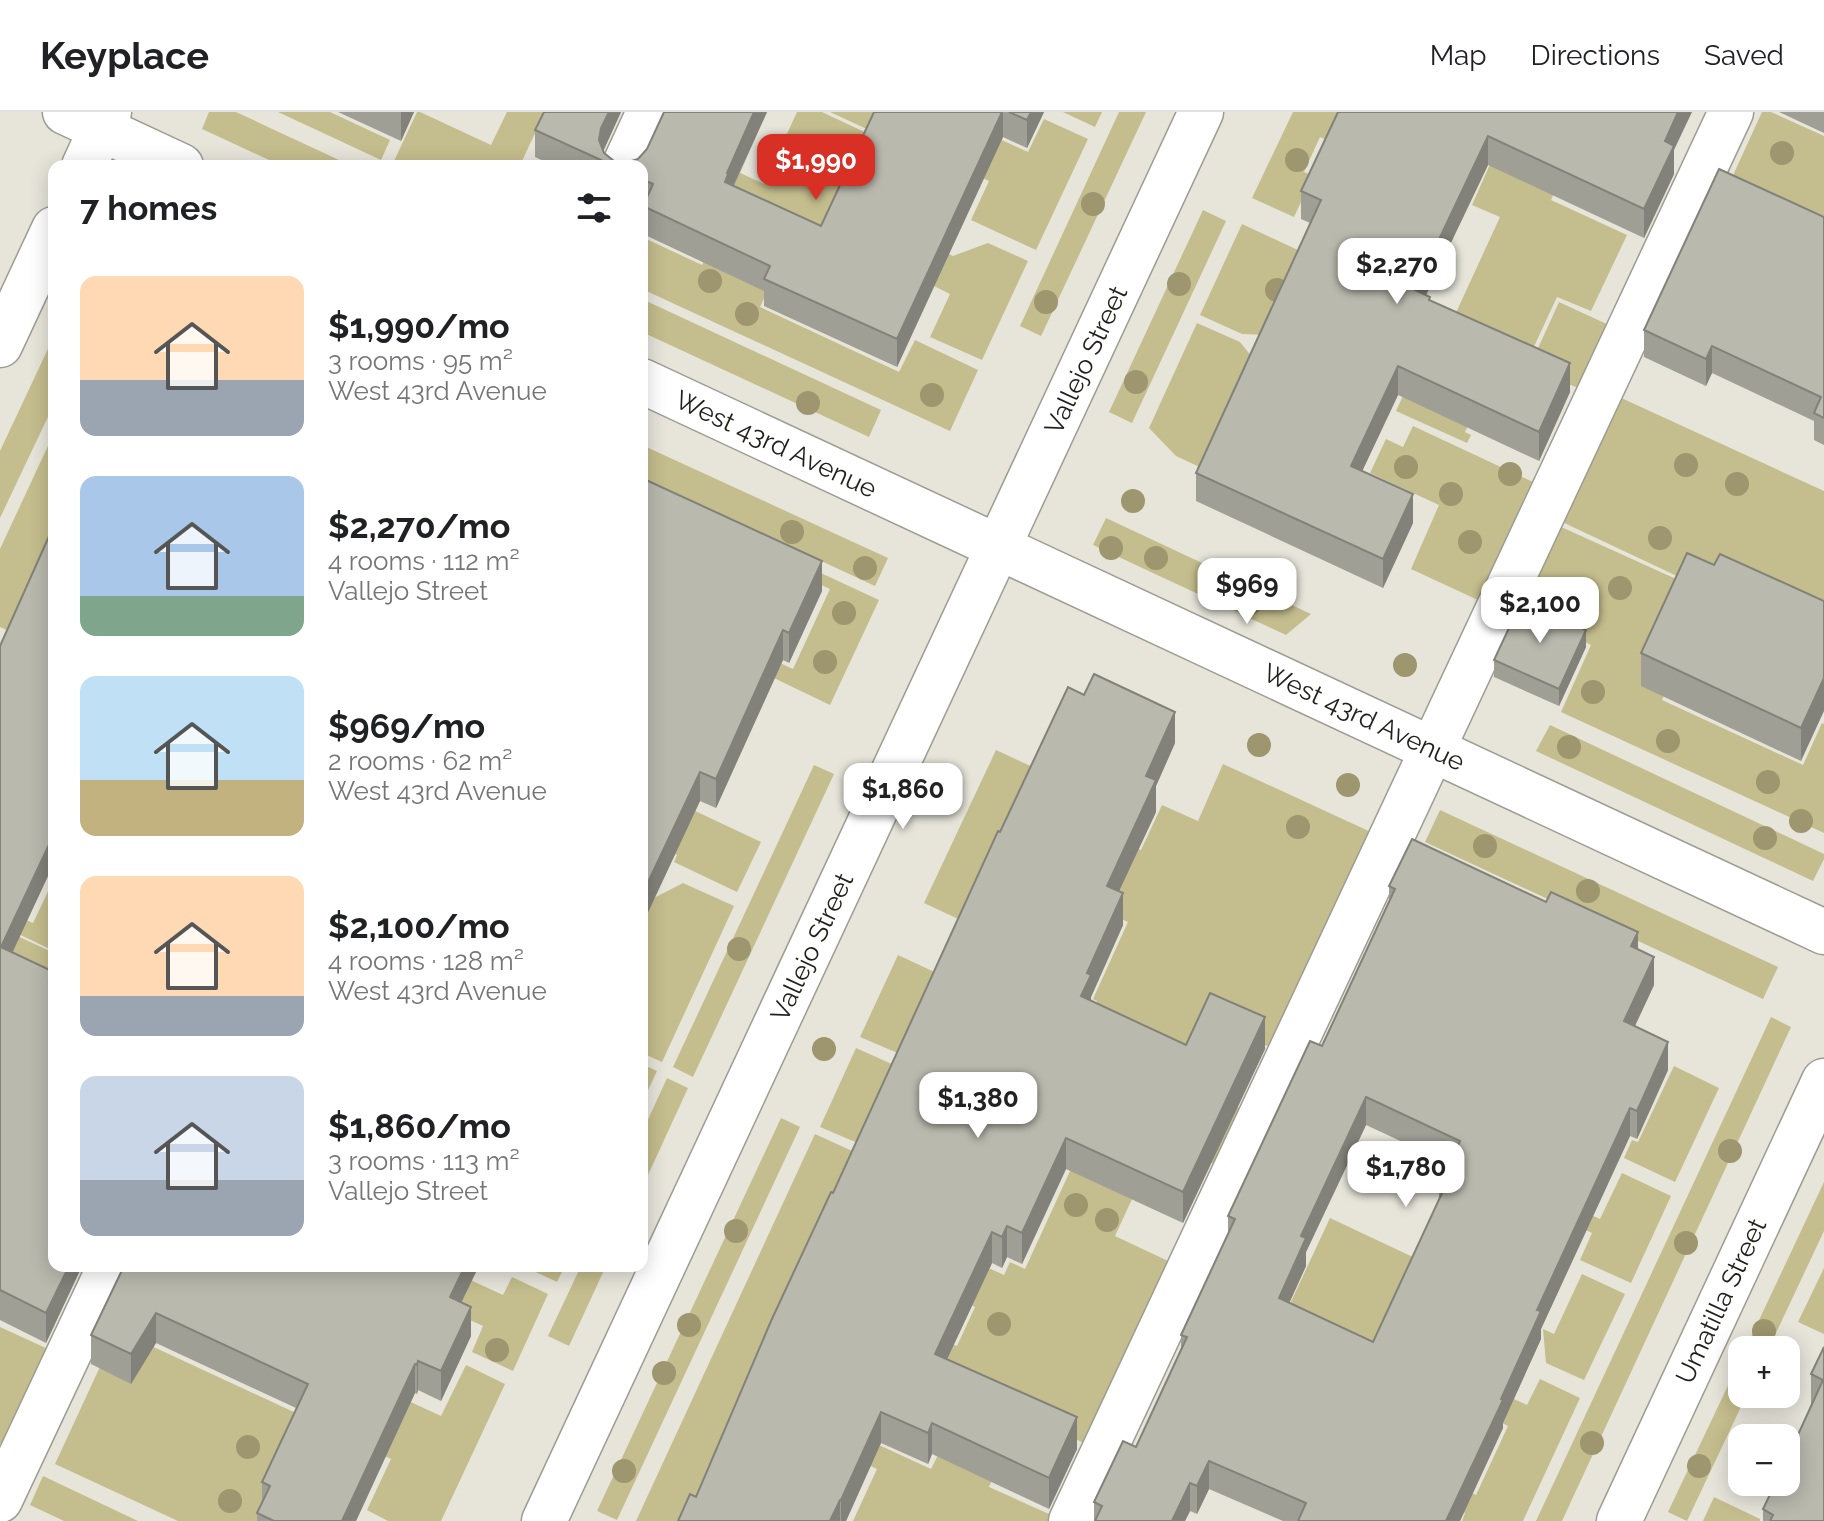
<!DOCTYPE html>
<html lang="en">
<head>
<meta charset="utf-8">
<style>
	:root { --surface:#fff; --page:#f2f2f2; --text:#202124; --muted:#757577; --line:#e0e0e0; --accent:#d93025 }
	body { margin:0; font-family:Raleway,sans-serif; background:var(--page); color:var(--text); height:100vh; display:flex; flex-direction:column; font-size:30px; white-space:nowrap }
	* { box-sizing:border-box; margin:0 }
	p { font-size:26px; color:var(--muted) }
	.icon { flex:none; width:44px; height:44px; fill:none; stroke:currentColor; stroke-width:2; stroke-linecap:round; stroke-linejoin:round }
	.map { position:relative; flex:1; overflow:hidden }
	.panel { position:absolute; left:48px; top:48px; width:600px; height:1112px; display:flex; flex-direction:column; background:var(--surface); border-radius:16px; box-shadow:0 4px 20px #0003 }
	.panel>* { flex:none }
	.tools { position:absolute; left:1728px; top:1224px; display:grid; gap:16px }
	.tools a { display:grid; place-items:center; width:72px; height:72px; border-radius:16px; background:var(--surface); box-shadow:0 4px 20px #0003; font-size:40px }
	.price { position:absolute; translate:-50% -68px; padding:0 18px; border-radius:16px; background:#fff; color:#222; font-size:26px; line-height:52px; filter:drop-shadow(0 2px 4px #0008) }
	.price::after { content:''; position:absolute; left:50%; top:48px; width:24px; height:18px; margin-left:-12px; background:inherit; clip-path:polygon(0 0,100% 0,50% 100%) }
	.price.selected { background:var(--accent); color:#fff }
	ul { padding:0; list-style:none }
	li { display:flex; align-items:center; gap:24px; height:200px; padding:0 32px }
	li span { display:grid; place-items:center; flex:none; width:224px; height:160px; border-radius:16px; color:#555 }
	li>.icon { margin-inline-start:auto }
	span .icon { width:96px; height:96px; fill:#fffc; stroke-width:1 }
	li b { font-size:34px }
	h2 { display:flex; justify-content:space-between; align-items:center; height:96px; padding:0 32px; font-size:34px }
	header { display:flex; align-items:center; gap:48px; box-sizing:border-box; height:112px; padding:0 40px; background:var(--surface); border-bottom:2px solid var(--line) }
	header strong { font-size:38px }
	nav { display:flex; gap:44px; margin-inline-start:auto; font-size:28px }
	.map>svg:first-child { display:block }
	.green { fill:#c4bd8d }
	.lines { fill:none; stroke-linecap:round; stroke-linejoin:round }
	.minor-casing { stroke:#9d9c92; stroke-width:47 }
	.minor { stroke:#fff; stroke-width:44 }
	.tree { fill:#9d966e }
	.wall { fill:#a09f96; fill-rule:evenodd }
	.shaded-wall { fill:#82827a }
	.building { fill:#bab9ae; stroke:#82827a; stroke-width:2; fill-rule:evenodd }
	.labels { text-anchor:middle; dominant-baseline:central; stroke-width:7; stroke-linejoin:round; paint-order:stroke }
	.street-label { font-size:26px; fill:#201f1b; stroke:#fff }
</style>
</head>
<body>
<header>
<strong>Keyplace</strong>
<nav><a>Map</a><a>Directions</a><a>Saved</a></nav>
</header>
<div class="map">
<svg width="1824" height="1409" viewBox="0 0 1824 1409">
	<rect width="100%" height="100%" fill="#e7e5da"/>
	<g class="green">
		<path d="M209 0H236L352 54H282L202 17Z"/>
		<path d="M278 0H330L390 28 381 48Z"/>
		<path d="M417 0H420L491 33 507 0H545L522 49 531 54H404L394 49Z"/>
		<path d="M797 0H822L871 23 840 92 953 144 988 131 1028 149 982 248 930 225 950 182 930 172 817 137 676 31 764 72Z"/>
		<path d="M830 0H941L1028 40 1044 7 1088 27 1036 138 971 108 989 69 875 16 873 20Z"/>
		<path d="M1063 0H1102L1095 15Z"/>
		<path d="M1119 0H1146L1041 224 1020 214Z"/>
		<path d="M1293 0H1389L1467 94 1320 25 1304 60 1313 64 1294 105 1252 86Z"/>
		<path d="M1762 0H1771L1824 24V129L1724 83Z"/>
		<path d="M1579 28 1551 88 1627 123 1591 199 1557 185 1531 241 1454 205 1500 105 1472 93 1495 41Z"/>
		<path d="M1203 98 1226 109 1132 311 1109 300Z"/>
		<path d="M726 103 789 132 760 195 899 260 915 228 978 258 950 319 642 177V125L702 153Z"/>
		<path d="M1242 112 1317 147 1267 223 1242 222 1200 203Z"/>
		<path d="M642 187 881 298 869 325 642 220Z"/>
		<path d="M1559 190 1611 214 1581 277 1499 245 1465 320 1471 323 1467 331 1396 299 1436 212 1534 245Z"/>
		<path d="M1197 211 1240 230 1257 251 1206 358 1176 344 1149 316Z"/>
		<path d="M54 224V292L0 406V339Z"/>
		<path d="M1617 284 1824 379V519L1713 481 1560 409Z"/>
		<path d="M1413 314 1535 371 1480 489 1411 457 1439 393 1370 361 1386 327 1403 335Z"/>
		<path d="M54 321V425L13 521 0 515V437Z"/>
		<path d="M642 333 888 446 875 474 642 366Z"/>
		<path d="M655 384 879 488 830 593 751 555 758 541 793 557 830 477 650 394Z"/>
		<path d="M1106 406 1311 502 1286 523 1093 433Z"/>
		<path d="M1559 414 1685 471 1686 534 1662 588 1803 653 1822 611 1824 612V721L1561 600 1591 533 1519 499Z"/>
		<path d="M1550 613 1824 742V747L1813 769 1536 639Z"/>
		<path d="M996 638 1039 658 986 820 924 791Z"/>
		<path d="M1223 652 1373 721 1274 937 1207 907 1179 968 1242 997 1216 1053 1057 980 1097 889 1093 887 1128 810 1106 800 1049 697 1141 738 1162 693 1198 709Z"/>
		<path d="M814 653 834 662 693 965 673 955Z"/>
		<path d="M642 674 761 730 737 780 674 750 677 743 669 739Z"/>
		<path d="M1440 698 1778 855 1763 887 1425 730Z"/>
		<path d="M54 767V839L6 816 13 802 33 811Z"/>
		<path d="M683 771 734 794 662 950 642 941V851L645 845 642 843V797L650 788Z"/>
		<path d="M0 816 54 841V886L0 860Z"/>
		<path d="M898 843 943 864 907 945 860 925Z"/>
		<path d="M1771 905 1791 915 1562 1409H1536Z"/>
		<path d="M856 936 894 953 860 1032 820 1015Z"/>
		<path d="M642 952 657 959 642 991Z"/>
		<path d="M1674 954 1719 976 1675 1070 1624 1046 1632 1028 1638 1030Z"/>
		<path d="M667 966 688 976 642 1076V1021Z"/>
		<path d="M781 1006 800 1015 617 1408 597 1399Z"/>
		<path d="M815 1022 863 1044 690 1409H636Z"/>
		<path d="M1082 1033 1144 1061 1115 1124 1168 1149 1084 1331 811 1204 946 1229 957 1234 975 1195 966 1190 982 1153 1004 1163 1010 1150 1025 1157Z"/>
		<path d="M1622 1061 1671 1084 1631 1171 1580 1148 1592 1121 1514 1084 1521 1071 1600 1107Z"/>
		<path d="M1824 1070V1119L1768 1238H1745Z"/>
		<path d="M1330 1106 1434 1155 1379 1266 1289 1194Z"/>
		<path d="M440 1154 503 1183 512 1165 548 1182 513 1259 472 1240 483 1214 396 1174Z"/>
		<path d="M523 1154H565L557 1170Z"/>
		<path d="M581 1154H606L569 1234 548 1224Z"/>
		<path d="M1824 1156V1222L1798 1210Z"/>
		<path d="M1582 1162 1625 1182 1584 1268 1546 1251 1543 1217 1554 1222Z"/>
		<path d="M0 1215 48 1237 2 1332 0 1331Z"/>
		<path d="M117 1218 311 1308 262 1409H178L55 1352Z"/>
		<path d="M1742 1244V1282H1747L1687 1409 1668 1400Z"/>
		<path d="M320 1248 441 1304 466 1253 505 1272 441 1409H388L367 1398 391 1347 313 1311Z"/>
		<path d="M1540 1267 1580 1286 1523 1409H1462L1465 1401 1448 1393 1457 1374 1476 1383 1508 1314 1490 1305 1501 1281 1527 1293Z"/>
		<path d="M779 1287 931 1357 941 1337 1018 1310 989 1375 1058 1406 1056 1409H853L877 1357 770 1307Z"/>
		<path d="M43 1364 138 1409H64L30 1393Z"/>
		<path d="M1714 1385 1760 1407V1409H1703Z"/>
	</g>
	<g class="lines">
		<g class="minor-casing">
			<g id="minor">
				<path d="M65 0 181 54"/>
				<path d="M84 54 109 0"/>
				<path d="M624 54 649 0"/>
				<path d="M0 233 54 117"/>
				<path d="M642 269 1824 820"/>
				<path d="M0 1388 110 1154"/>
				<path d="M544 1409 1201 0"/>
				<path d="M1071 1409 1731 0"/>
				<path d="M1619 1409 1824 969"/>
			</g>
		</g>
		<use href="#minor" class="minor"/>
	</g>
	<g class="tree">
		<circle cx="1782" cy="41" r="12"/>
		<circle cx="1297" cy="48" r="12"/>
		<circle cx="1093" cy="92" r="12"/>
		<circle cx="710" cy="169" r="12"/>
		<circle cx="1179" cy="172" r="12"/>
		<circle cx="1277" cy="178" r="12"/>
		<circle cx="1046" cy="190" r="12"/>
		<circle cx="747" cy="202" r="12"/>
		<circle cx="1136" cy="270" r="12"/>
		<circle cx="932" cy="283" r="12"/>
		<circle cx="808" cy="291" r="12"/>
		<circle cx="1686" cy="353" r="12"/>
		<circle cx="1406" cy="355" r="12"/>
		<circle cx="1510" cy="362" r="12"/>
		<circle cx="1737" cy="372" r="12"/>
		<circle cx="1451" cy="382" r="12"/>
		<circle cx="1133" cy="389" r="12"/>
		<circle cx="792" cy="420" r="12"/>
		<circle cx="1660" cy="426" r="12"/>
		<circle cx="1470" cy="430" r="12"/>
		<circle cx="1111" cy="436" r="12"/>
		<circle cx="1156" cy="446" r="12"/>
		<circle cx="865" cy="456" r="12"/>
		<circle cx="1620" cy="476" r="12"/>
		<circle cx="1250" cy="491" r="12"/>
		<circle cx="844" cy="501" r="12"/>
		<circle cx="825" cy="550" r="12"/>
		<circle cx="1405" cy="553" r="12"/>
		<circle cx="1593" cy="580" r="12"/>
		<circle cx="1668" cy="629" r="12"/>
		<circle cx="1259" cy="633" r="12"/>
		<circle cx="1569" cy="635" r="12"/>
		<circle cx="1768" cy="670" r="12"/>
		<circle cx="1348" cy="673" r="12"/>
		<circle cx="1801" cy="709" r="12"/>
		<circle cx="1298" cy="715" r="12"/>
		<circle cx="1765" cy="726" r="12"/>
		<circle cx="1485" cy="734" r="12"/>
		<circle cx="1588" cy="779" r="12"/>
		<circle cx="739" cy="837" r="12"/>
		<circle cx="824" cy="937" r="12"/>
		<circle cx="1730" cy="1039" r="12"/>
		<circle cx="1076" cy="1093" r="12"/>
		<circle cx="1107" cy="1108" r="12"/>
		<circle cx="736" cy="1119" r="12"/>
		<circle cx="1686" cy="1131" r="12"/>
		<circle cx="999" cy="1212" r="12"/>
		<circle cx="689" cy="1213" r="12"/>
		<circle cx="1764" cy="1219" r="12"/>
		<circle cx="497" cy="1238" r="12"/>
		<circle cx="664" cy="1261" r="12"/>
		<circle cx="1592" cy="1331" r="12"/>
		<circle cx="248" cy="1335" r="12"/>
		<circle cx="1699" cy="1354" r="12"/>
		<circle cx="624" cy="1359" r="12"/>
		<circle cx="230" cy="1389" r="12"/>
	</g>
	<g class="wall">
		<path d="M338 0H414L401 29Z"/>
		<path d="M544 0H621L603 39 604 41 614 49 625 51 767 0 734 74 821 114 874 0H1044L1027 36 1003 25 897 255 764 194V179L643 122 642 54H554L535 45V18Z"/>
		<path d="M1338 0 1674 38V62L1644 126 1488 53 1426 183 1430 188 1570 280 1539 349 1398 283 1362 359 1413 411 1383 476 1196 389V361L1310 111 1301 107V79Z"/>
		<path d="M1779 0H1824V21Z"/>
		<path d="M1824 105V333L1814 328V309L1712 261 1706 274 1644 245V218Z"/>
		<path d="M642 377 822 479 789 551 783 548 716 696 700 689 642 813Z"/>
		<path d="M54 413V751L12 841 54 1154H82L46 1231 0 1208V534Z"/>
		<path d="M1714 453 1824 489 1801 649 1641 574V541Z"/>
		<path d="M1586 535 1559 594 1494 565V548Z"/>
		<path d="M1175 631 1156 674V700L1119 779 1123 813 1091 885V888L1186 933 1265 937 1183 1111 1066 1057 1022 1152 1007 1145 1002 1156 992 1151 947 1247 1077 1337 1049 1397 932 1342 928 1352 881 1331 846 1409H678L696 1385 833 1081 1000 720Z"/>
		<path d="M1389 774 1638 837 1654 873 1635 914 1668 958 1637 1027 1630 1024 1541 1217V1227L1503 1311V1316L1460 1409H1283L1209 1377 1197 1402 1190 1399 1185 1409H1094V1390L1136 1335 1181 1237V1223L1228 1122V1104L1322 934 1389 788ZM1366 1013 1450 1052 1439 1077V1089L1373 1230 1289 1191 1306 1154V1140Z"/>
		<path d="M124 1154 462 1190 471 1224 441 1289 418 1278 417 1282 415 1281 356 1409H257V1401L262 1390V1370L296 1296 156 1231 131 1272 91 1252V1223Z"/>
		<path d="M1824 1235V1409H1763V1397L1811 1294V1262Z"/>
	</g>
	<g class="shaded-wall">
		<path d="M401 0H414L401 29Z"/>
		<path d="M609 0H621L601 44 599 28 601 16Z"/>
		<path d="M754 0H767L728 85 725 70 727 61Z"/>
		<path d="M1002 0H1003V25L897 255V227Z"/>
		<path d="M1031 0H1044L1027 36V8Z"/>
		<path d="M1678 0H1692L1674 38V62L1644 126V97L1665 29Z"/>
		<path d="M1488 24V53L1415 206V178Z"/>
		<path d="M1712 234V261L1706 274V247Z"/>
		<path d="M1570 251V280L1539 349V320Z"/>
		<path d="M1398 254V283L1351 383V354Z"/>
		<path d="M1413 382V411L1383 476V447Z"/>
		<path d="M822 449V479L789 551V521Z"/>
		<path d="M783 518V548L716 696V667Z"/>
		<path d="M1586 518V535L1559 594V577Z"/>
		<path d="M1824 566V599L1801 649V616Z"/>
		<path d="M1175 600V631L1156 674V700L1107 805V774L1146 664Z"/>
		<path d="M700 660V689L642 813V783Z"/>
		<path d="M54 722V751L1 865V835Z"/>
		<path d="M1123 781V813L1091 885V894L1081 884 1087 861Z"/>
		<path d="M1638 820V848L1631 834Z"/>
		<path d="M1654 845V873L1624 937V909Z"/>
		<path d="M1265 905V937L1183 1111V1080Z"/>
		<path d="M1668 930V958L1637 1027V999Z"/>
		<path d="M1366 985V1013L1306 1140V1154L1279 1214V1186L1301 1124Z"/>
		<path d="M1630 996V1024L1541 1217V1227L1503 1311V1316L1460 1409H1446L1501 1287 1537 1198Z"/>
		<path d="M1066 1026V1057L1022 1152V1121Z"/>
		<path d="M1007 1114V1145L1002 1156V1125Z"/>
		<path d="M992 1120V1151L935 1273V1242Z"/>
		<path d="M69 1154H82L46 1231V1201Z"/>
		<path d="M465 1154H479L450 1214V1185Z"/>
		<path d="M471 1195V1224L441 1289V1259Z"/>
		<path d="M156 1201V1231L131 1272V1242Z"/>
		<path d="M418 1249V1278L417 1282V1253Z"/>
		<path d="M415 1252V1281L356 1409H342Z"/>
		<path d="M881 1300V1331L846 1409H841V1388Z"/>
		<path d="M1077 1305V1337L1049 1397V1366Z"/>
		<path d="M932 1311V1342L928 1352V1321Z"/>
		<path d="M1209 1349V1377L1197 1402V1374Z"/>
		<path d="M1190 1371V1399L1185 1409H1172Z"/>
		<path d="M840 1388V1409H830Z"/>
	</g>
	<g class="building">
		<path d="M544 0H609L601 16 599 28 604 41 614 49 625 51 638 47 647 37 664 0H754L727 61 728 62 725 70 821 114 874 0H1002L897 227 764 167 770 154 643 94 653 72 642 67V54H614L535 18Z"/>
		<path d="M1009 0H1031L1027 8Z"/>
		<path d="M1338 0H1678L1665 29 1674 34 1644 97 1488 24 1415 178 1430 185 1429 188 1570 251 1539 320 1398 254 1351 354 1413 382 1383 447 1196 361 1321 88 1301 79Z"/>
		<path d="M1719 57 1824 105V306L1814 301 1821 285 1712 234 1706 247 1644 218Z"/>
		<path d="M646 368 822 449 789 521 783 518 716 667 700 660 642 783V377Z"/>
		<path d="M54 413V722L1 835 54 860 49 870 54 872V1154H69L46 1201 0 1178V534Z"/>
		<path d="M1687 441 1714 453 1720 442 1824 489V566L1801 616 1641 541Z"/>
		<path d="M1522 488 1586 518 1559 577 1494 548Z"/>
		<path d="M1094 562 1175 600 1146 664 1156 668 1107 774 1123 781 1087 861 1091 863 1081 884 1186 933 1210 881 1265 905 1183 1080 1066 1026 1022 1121 1007 1114 1002 1125 992 1120 935 1242 1077 1305 1049 1366 932 1311 928 1321 881 1300 841 1388H840L830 1409H678L690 1382 696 1385 771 1209 831 1080 833 1081 998 719 1000 720 1068 575 1084 583Z"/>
		<path d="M1412 727 1546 790 1551 780 1638 820 1631 834 1654 845 1624 909 1668 930 1637 999 1630 996 1537 1198 1541 1199 1501 1287 1503 1288 1446 1409H1298L1306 1391 1209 1349 1197 1374 1190 1371 1172 1409H1095L1102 1394 1094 1390 1123 1329 1136 1335 1187 1225 1181 1223 1235 1107 1228 1104 1310 929 1322 934 1395 777 1389 774ZM1366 985 1460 1029 1439 1077 1443 1079 1373 1230 1279 1186 1306 1126 1301 1124Z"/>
		<path d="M124 1154H465L450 1185 471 1195 441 1259 418 1249 417 1253 415 1252 342 1409H274L257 1401 270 1374 262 1370 308 1272 156 1201 131 1242 91 1223Z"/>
		<path d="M1824 1235V1409H1770L1773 1403 1763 1397 1776 1370H1786V1349L1823 1268 1811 1262Z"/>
	</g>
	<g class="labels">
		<g class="street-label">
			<text transform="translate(1086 248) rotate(-65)">Vallejo Street</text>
			<text transform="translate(776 332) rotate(25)">West 43rd Avenue</text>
			<text transform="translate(1364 605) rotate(25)">West 43rd Avenue</text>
			<text transform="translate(812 835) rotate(-65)">Vallejo Street</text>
			<text transform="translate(1721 1189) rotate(-65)">Umatilla Street</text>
		</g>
	</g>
</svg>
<div class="tools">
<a>+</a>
<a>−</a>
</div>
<b class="price selected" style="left:816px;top:90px">$1,990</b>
<b class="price" style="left:1397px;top:194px">$2,270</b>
<b class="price" style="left:1247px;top:514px">$969</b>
<b class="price" style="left:1540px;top:533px">$2,100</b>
<b class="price" style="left:903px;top:719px">$1,860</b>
<b class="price" style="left:978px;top:1028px">$1,380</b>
<b class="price" style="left:1406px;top:1097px">$1,780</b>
<section class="panel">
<h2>7 homes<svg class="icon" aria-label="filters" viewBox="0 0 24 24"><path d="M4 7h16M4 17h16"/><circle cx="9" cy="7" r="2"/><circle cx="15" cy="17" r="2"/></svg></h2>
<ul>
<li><span style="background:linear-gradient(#ffd9b3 65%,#9aa5b1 0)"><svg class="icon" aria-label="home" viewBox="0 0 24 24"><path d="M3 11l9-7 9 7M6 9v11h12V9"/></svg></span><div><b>$1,990/mo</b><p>3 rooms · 95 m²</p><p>West 43rd Avenue</p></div></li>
<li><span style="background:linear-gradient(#a9c7e8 75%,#7fa58c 0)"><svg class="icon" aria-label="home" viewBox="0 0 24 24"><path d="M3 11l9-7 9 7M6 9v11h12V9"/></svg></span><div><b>$2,270/mo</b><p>4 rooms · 112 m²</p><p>Vallejo Street</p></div></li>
<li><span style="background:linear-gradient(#bfe0f5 65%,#c2b280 0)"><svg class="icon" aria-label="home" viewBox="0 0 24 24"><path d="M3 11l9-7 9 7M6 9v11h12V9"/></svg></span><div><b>$969/mo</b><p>2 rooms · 62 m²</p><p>West 43rd Avenue</p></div></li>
<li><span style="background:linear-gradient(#ffd9b3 75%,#9aa5b1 0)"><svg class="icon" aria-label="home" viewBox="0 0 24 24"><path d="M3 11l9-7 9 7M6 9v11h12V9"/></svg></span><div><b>$2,100/mo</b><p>4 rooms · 128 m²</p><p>West 43rd Avenue</p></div></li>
<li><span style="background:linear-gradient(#c9d6e8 65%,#9aa5b1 0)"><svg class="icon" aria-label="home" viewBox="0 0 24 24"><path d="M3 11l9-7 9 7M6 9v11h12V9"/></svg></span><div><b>$1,860/mo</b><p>3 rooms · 113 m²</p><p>Vallejo Street</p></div></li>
</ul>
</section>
</div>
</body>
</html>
